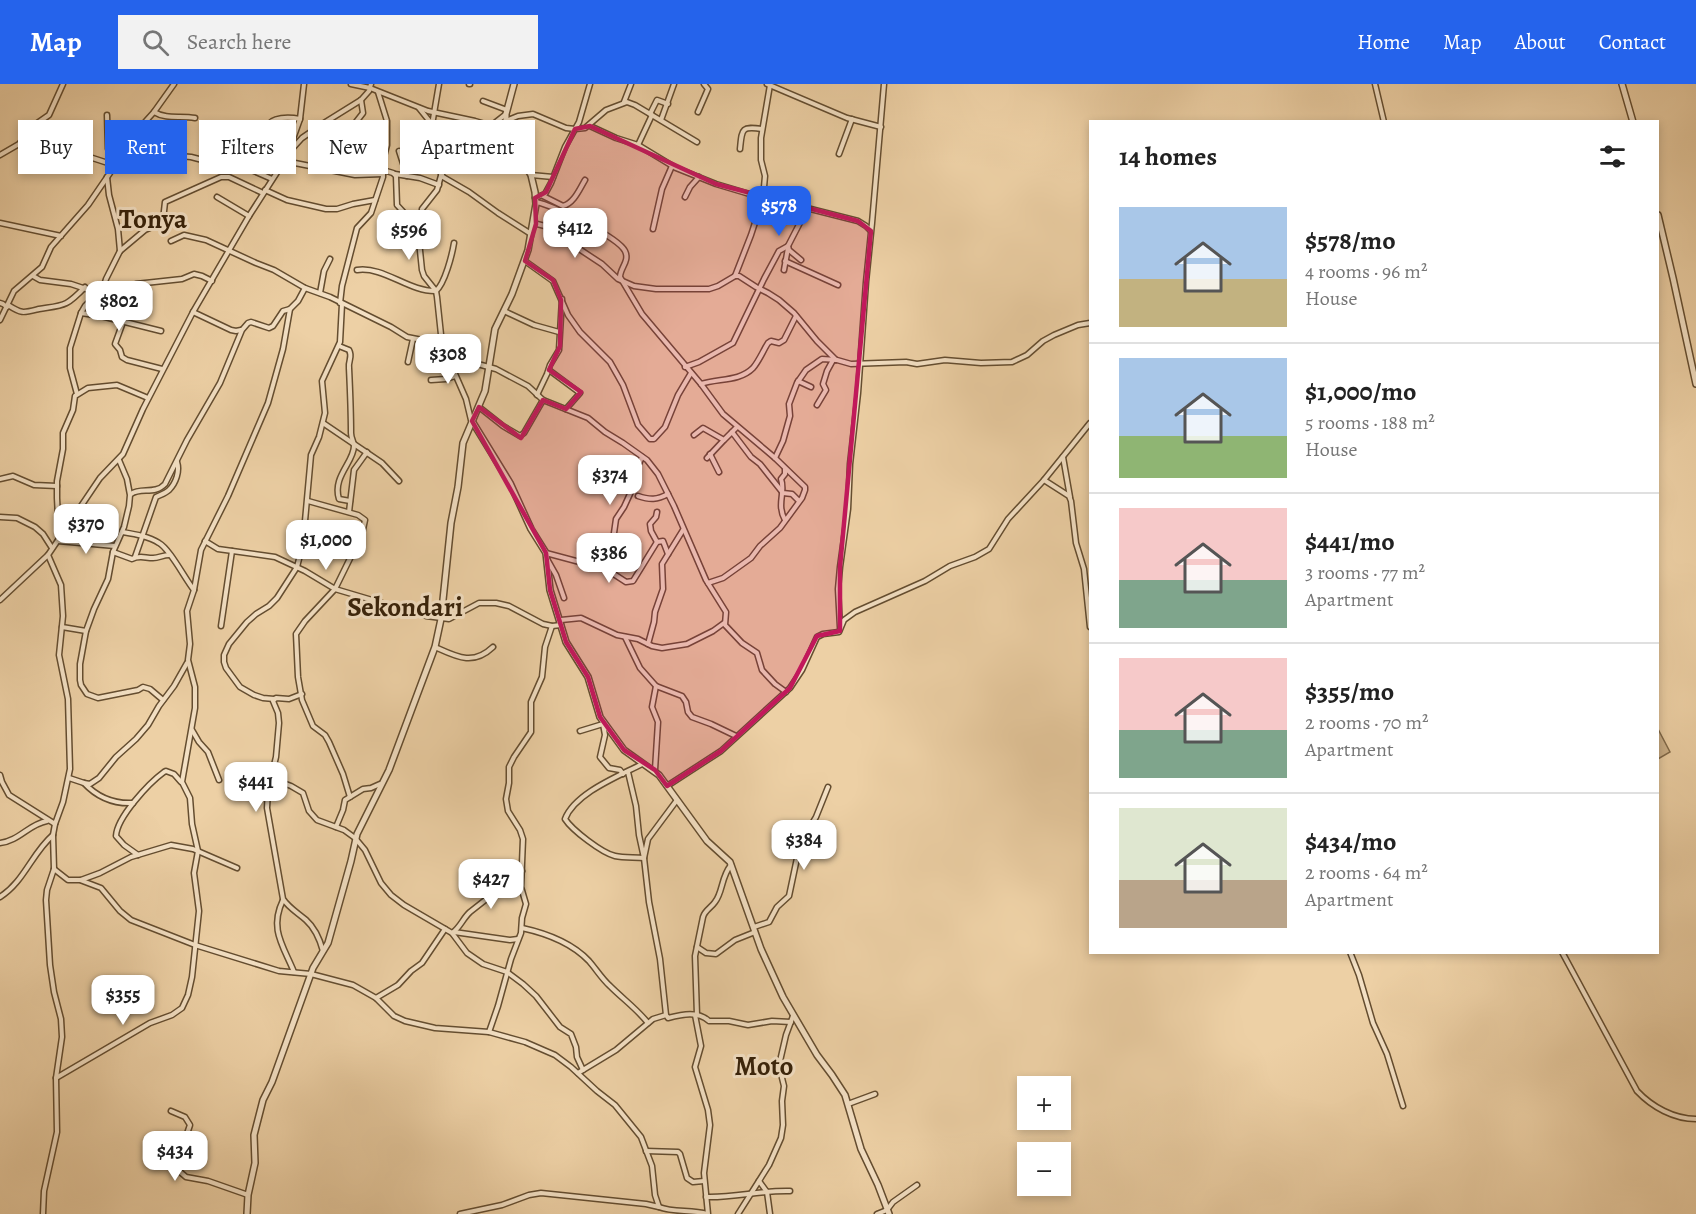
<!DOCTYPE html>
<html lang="en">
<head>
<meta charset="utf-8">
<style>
	:root { --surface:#fff; --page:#f2f2f2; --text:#222; --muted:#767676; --line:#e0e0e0; --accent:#2563eb }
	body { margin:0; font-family:Alegreya,serif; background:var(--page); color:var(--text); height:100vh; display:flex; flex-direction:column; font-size:22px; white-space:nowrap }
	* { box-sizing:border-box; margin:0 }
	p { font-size:20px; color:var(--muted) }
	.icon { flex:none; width:33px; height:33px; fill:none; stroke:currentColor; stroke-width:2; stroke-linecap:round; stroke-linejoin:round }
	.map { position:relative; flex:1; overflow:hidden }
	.drawer { position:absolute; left:1089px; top:36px; width:570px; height:834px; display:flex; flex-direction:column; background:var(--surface); border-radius:0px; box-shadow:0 3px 9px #0003 }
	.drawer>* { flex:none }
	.top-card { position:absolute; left:18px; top:36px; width:570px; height:54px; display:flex; gap:12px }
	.controls { position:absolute; left:1017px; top:992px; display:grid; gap:12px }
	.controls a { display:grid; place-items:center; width:54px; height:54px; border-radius:0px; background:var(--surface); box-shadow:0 3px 9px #0003; font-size:30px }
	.price { position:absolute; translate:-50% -51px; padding:0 14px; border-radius:12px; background:#fff; color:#222; font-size:20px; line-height:39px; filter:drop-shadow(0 2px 3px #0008) }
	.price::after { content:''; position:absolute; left:50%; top:36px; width:18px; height:14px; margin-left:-9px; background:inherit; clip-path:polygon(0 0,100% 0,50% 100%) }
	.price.current { background:var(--accent); color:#fff }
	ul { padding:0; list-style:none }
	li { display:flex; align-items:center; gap:18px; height:150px; padding:0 30px }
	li+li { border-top:2px solid var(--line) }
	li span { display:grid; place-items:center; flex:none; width:168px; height:120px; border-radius:0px; color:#555 }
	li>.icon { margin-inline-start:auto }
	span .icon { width:72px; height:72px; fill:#fffc; stroke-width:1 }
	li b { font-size:26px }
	h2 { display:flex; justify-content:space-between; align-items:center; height:72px; padding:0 30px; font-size:26px }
	.tag { padding:0 21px; border-radius:0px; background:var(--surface); box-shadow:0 3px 9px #0003; font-size:21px; line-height:54px }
	.tag.current { background:var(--accent); color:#fff }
	header { display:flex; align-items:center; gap:36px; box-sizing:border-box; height:84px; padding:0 30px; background:var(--accent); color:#fff }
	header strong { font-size:28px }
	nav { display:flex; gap:33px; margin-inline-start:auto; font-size:21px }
	.search { width:420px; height:54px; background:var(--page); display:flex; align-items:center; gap:15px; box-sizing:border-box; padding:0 21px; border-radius:0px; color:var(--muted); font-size:22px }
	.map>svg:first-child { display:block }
	.green { fill:#ceb28a; stroke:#826a4a; stroke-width:1.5 }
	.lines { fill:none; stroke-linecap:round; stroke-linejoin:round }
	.minor-casing { stroke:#644d30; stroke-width:7 }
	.tertiary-casing { stroke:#644d30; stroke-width:8 }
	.minor { stroke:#f3e0c4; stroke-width:4 }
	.tertiary { stroke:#f3e0c4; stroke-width:5 }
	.marked { fill:#c2185b; fill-opacity:0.2; stroke:#c2185b; stroke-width:4.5; stroke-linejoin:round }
	.labels { text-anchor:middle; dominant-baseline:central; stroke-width:6; stroke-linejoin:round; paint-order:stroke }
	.quarter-label { font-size:27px; font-weight:bold; fill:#362109; stroke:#f3e0c4 }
</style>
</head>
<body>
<header>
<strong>Map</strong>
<div class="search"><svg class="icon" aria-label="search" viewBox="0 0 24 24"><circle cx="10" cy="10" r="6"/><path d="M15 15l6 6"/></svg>Search here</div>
<nav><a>Home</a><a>Map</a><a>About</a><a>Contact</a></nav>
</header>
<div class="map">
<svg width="1696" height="1130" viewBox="0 0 1696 1130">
	<rect width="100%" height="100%" fill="#edd0a5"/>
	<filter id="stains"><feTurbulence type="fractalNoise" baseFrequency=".00333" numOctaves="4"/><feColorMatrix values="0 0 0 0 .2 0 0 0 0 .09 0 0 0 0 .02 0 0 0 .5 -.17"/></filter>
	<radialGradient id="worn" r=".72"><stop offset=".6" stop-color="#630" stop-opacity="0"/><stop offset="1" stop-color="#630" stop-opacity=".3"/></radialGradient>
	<path class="green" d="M1658 645 1670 668 1658 675Z"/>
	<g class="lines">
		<g class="minor-casing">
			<g id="minor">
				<path d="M351 0 370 4 428 27 475 37 499 44 506 48"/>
				<path d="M469 0H470"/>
				<path d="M767 0 847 34 881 43"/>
				<path d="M1375 0 1384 38"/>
				<path d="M483 17 507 26"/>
				<path d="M624 18 631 0"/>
				<path d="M419 24 431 39 437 62V82L443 93 469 108 498 129 531 150"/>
				<path d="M154 28C167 36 181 31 195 34"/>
				<path d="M698 28 708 5 704 0"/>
				<path d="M650 30 657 16 668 20"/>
				<path d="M107 31 108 65 121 72"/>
				<path d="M661 36 674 0"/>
				<path d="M506 37 518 32 533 30 566 44 575 45 585 44 606 26 627 18 635 21 697 58"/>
				<path d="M432 41 439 0"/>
				<path d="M590 42 616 54 638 61 676 84 716 100 763 114 779 117 858 137 866 142 870 146"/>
				<path d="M32 45 68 66 114 81"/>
				<path d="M267 46 283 61 290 63"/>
				<path d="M264 53C265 50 265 46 267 43 271 32 290 33 300 35"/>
				<path d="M638 61 652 31"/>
				<path d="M740 65C742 45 741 42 762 45"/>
				<path d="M289 66 300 35 304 0"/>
				<path d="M399 67 407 92"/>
				<path d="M124 70 145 69 191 73 218 80 247 84 272 95"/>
				<path d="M839 70 852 35"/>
				<path d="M0 71 19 60 36 40 49 31 63 0"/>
				<path d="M285 77 355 91 383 90"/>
				<path d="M383 86 393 89 396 92 397 121 408 133 413 141 419 157 422 186 424 192 436 207 437 213 442 260 466 315 471 336"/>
				<path d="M337 87 342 56 363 29 361 16"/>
				<path d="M395 90 420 94 439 101"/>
				<path d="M531 91 553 93"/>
				<path d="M107 93 109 111 118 145 120 167"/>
				<path d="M265 106 287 116 326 125H337L353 120 375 116"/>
				<path d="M543 112 563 122C574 119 579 106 585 96"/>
				<path d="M217 113 249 132"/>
				<path d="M685 113 690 103 699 93"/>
				<path d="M535 114 545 110 551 99 565 63 579 38 590 0"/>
				<path d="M536 118C552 121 618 153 625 167 630 177 620 184 620 193L642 230 701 300 723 330 775 374 805 403V406L802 414 780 444 760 462 751 474 723 494 708 499"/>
				<path d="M0 139 61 152"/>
				<path d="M533 139 549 143 560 148 567 157 602 180 618 195 634 202 656 205H709L718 202 735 192H739L756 203 768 209 779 216 794 229 817 257 836 276"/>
				<path d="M653 145 662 105 672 82"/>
				<path d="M419 153 422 125 437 106 442 88 447 82 468 69 487 45 506 30"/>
				<path d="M171 157 184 151 206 156 256 179 274 186 305 204 330 213 391 243 407 253 442 260 463 276 496 285 528 302 543 316 588 334 605 348 623 359 647 376 658 390 674 422 706 496 726 528 725 541 742 559 757 569 762 586 775 600 786 608"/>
				<path d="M801 176 789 166 788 162 807 125"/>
				<path d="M525 177 553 197 568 231 580 248 610 278 623 301 638 341 650 355H654L665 343 678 311 691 289"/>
				<path d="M785 177 838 201"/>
				<path d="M357 186C384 182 409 208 436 207 445 199 452 171 454 159"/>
				<path d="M784 186 788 164"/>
				<path d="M33 192 40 196 71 200 98 209"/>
				<path d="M735 192 751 151 763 114 765 92 761 76V54L770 1"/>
				<path d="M102 208 106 195 120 167 145 146 157 141 163 136 165 118 221 93H229L263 109"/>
				<path d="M320 209 324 187 330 175"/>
				<path d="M0 219 3 220 7 223"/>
				<path d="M340 219 342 202 357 144 371 129 383 93 382 80 387 61V37L378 8"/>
				<path d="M8 221C22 230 23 229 39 225 64 221 66 223 85 203"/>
				<path d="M504 227 534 241 559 248"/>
				<path d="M193 228 231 246 236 247 241 246"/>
				<path d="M81 229 101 232 161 247"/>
				<path d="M0 236 14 207 42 183 51 163 88 121 123 70 135 49 154 28 174 0"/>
				<path d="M123 238 115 260 120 266 122 273 127 276 162 285"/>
				<path d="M339 262 349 266C353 273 348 276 349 284 350 305 351 327 351 349 351 354 354 358 354 362 354 378 332 393 339 415L350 417"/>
				<path d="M408 278 413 255"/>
				<path d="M685 283 699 278 733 259 764 195 779 167 788 162"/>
				<path d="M549 286 580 309 566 325"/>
				<path d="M431 296 446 295 455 292"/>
				<path d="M798 297 811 303"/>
				<path d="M701 300C718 294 739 298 753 284 759 277 763 267 768 259L771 257 779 259 784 256 796 232"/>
				<path d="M77 310 70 284V264L81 229 85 222 93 214 102 208H115L136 200 182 195 194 190 202 192 212 197"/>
				<path d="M537 311 547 290 550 281 559 266 562 215"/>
				<path d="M817 321 826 306 823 300 827 287 833 276"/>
				<path d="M479 323 503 342 520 352 524 349 543 316"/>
				<path d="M323 339 382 379 399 397"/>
				<path d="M732 348 751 373 760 380 783 409 792 410 799 417"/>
				<path d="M694 351 703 344 724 356 737 343"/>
				<path d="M710 370 719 388"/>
				<path d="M1063 373 1070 413"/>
				<path d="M707 374 723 357"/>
				<path d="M775 374 783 357 790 332 789 320 797 299 806 286 822 275 837 276 851 280 906 278 917 280 945 276 981 279 1012 278 1027 271 1043 257 1054 251 1078 241 1090 239"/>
				<path d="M119 376 127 395 130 411 129 422 124 443 113 468 108 495 94 525 86 547 80 580V596L81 601 87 610 98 614 138 606 143 603 150 605 163 616"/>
				<path d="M0 395 13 392 34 401 57 402"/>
				<path d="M1044 396 1069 412 1071 417 1076 459 1084 485 1090 543"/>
				<path d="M131 410C141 403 155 411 165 400L187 356 220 299 242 246 248 239 251 238 269 244 273 242 283 227 290 225"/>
				<path d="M638 412C650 416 657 416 668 410"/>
				<path d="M308 417 358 431 365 436 362 450 335 505 305 537 296 550 298 593 302 616 313 642 325 651 329 658 343 690 350 713"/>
				<path d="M349 428 354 386 367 368"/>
				<path d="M657 428 656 433 650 440 651 447 657 458"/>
				<path d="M0 433 17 434 35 443 43 450 52 464"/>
				<path d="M785 436C776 420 786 408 781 395L785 390V385"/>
				<path d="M122 448C134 450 148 452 159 459 170 465 185 495 194 506"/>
				<path d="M59 453 57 414V397L63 365V349L73 326 75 312 88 304 117 301 148 314"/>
				<path d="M58 457 115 462"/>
				<path d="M205 457 218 465 275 473 305 487 335 505 426 532 449 535 479 519H496L509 522 543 540 552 542 561 541"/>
				<path d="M113 468 132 475C139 471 145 474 153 474 159 474 163 471 169 471"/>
				<path d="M546 469 606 485 626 498 633 497 657 458 663 457 668 470"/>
				<path d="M135 473 156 413C160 411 166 409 169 406 176 399 180 387 177 378"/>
				<path d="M547 475 556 491 564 514"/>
				<path d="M606 485 612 463 616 435 624 423 635 399 638 382 642 373"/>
				<path d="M0 516 48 471 100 394 123 370 143 325 193 228 249 132 292 65 302 54 324 39 361 16 369 7 371 0"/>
				<path d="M561 536 581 534 617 551 638 555 652 562 662 564 687 560 713 547 724 539"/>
				<path d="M221 542 232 467"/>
				<path d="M62 543 86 547"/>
				<path d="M840 543 838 505 840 483 848 425 850 380 858 309 866 198 872 139 884 0"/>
				<path d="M625 553 640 584 656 602 652 623 658 638 655 686"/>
				<path d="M648 560 654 538 655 528 663 505 662 480 683 446"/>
				<path d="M435 563C457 573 473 582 493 563"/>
				<path d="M656 602 682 612 686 618 688 628 692 633 711 640 736 652"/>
				<path d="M302 610 289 615 276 614 273 617 278 629 279 639 276 673 268 706 267 724 283 815C289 824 298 829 306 836 315 844 320 856 323 867"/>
				<path d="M274 615 263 614 254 611 240 603 226 584 224 578V571L229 560 247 538 256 530 269 522 277 514 297 483 303 459 311 371 319 353 325 329 322 297 340 258 342 220"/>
				<path d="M603 640 605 651 600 673 609 684 620 686 623 690"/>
				<path d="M192 646 199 658 208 668 219 696"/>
				<path d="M580 647 603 640"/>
				<path d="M628 688 636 722 639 751 644 774C635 773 624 774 615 772 602 769 572 746 565 735 575 709 619 692 642 680"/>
				<path d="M0 691 2 698 9 711 55 740"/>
				<path d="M272 691 278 697 291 702 303 709 309 727 317 736 344 746 355 754 365 766 381 799 391 811 404 821 452 849 467 869 483 880 507 888 523 900 536 912 560 943 571 950 576 963 577 973 583 986"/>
				<path d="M69 694 84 699 90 700 99 694 116 673 136 655 148 641 159 622 174 602 187 579"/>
				<path d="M84 699C97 713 114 720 133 719"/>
				<path d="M667 702 721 667 790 604 802 586 817 553 823 550 839 548 844 536 855 528 925 497 950 482 975 473 989 465 1008 435 1044 396 1090 339"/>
				<path d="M336 743 343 726 345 716 363 705 371 704 380 700"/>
				<path d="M0 759C19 757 29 740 47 737"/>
				<path d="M138 771 124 761 116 752C117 733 149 699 164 688L166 687 174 690 181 698"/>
				<path d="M54 785 68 796H80L101 804 120 827 131 836 195 861 279 887 311 890 353 901 376 914 394 932 405 937 435 944 489 948 525 958 555 971 571 983 597 1007 615 1021 641 1053 652 1082 655 1111 659 1123C674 1129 692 1125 707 1130"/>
				<path d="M81 796 100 789 131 773 171 761 193 765 237 784"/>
				<path d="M0 813C24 798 32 769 53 751"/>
				<path d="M283 816C269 845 283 861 294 888"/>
				<path d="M754 843 769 838 777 823 789 812 800 760 816 733 828 703"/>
				<path d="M522 844C545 849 572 859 589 877 596 885 602 895 610 902 623 915 637 925 648 939"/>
				<path d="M454 848 510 856 518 855"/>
				<path d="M452 849C460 844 463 834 470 828L522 787"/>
				<path d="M697 863 706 869 716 870 735 856 755 848"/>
				<path d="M1350 868 1359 891 1373 939 1387 970 1403 1022"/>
				<path d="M1562 868 1637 1007C1652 1023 1674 1035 1696 1035"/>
				<path d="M376 914 398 901 411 887 422 879 445 845"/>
				<path d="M666 931 660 875 649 818 644 774 648 755 677 716"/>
				<path d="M695 931 701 962 695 983 708 1026 710 1041 704 1089 708 1130"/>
				<path d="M697 931 695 872 703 833C705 826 711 824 715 818 723 808 721 793 731 781"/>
				<path d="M489 948 498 922 511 875 521 849 522 834 526 820 521 803 523 755 520 746 508 727 506 715 509 699V683L514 673 531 648V618L542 593 545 563 552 542"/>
				<path d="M578 989 616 966 653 935 666 931 668 934C683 930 698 927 709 937H729L748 941 772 937 791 938"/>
				<path d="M56 994 150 939 172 931 182 924 188 911 192 893 199 827 194 789 198 767 192 740 190 714 182 698 195 624V603L188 576 190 560 187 527 194 506 201 466 228 412 268 319 283 265 290 225 298 217 305 204"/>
				<path d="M848 1020 875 1010"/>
				<path d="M171 1027 185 1033 190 1041 180 1070 178 1083 179 1087 186 1093 208 1097 248 1111"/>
				<path d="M646 1067 678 1068 680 1070 687 1094 693 1098 704 1097"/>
				<path d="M759 1097 767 1108 770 1130"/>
				<path d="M706 1113C734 1114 762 1106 790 1107"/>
				<path d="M43 1130 44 1107 57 1048 56 994 62 953 61 935 54 908 50 881 46 816 47 806 54 785 53 751 55 740 63 718 70 685 68 615 59 571 63 532 61 501 48 471"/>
				<path d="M460 1130 502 1121 529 1111 541 1109 646 1120 659 1123"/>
				<path d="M738 1130 769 1081 781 1054 783 1041 782 1017 784 1002 781 990 780 977 786 951 793 932"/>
				<path d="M877 1130 887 1126 893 1118 917 1101"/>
			</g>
		</g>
		<g class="tertiary-casing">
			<g id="tertiary">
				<path d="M1622 0 1633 38"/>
				<path d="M1658 131 1673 194 1696 300"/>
				<path d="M472 337 510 399 531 445 546 469 550 506 566 558 588 593 600 633 624 666 659 691 707 757 730 778 761 865 783 913 817 971 832 991 845 1011 861 1065 878 1101 889 1130"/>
				<path d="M247 1130 248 1111 255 1079 254 1051 263 1016 272 998 313 884 328 859 351 777 357 750 389 686 435 563 441 535 451 439 458 403 463 359 485 307 495 245 512 210 528 166 536 120 535 108 531 91 509 54 506 42V30L514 0"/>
			</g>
		</g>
		<use href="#minor" class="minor"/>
		<use href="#tertiary" class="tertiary"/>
	</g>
	<path class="marked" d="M590 42 716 100 858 137 871 147 840 483V547L817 552 790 604 721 667 667 702 655 686 624 666 600 633 588 593 566 558 550 506 546 469 472 337 479 323 521 354 543 316 566 325 581 308 549 286 560 262 561 216 553 196 525 177 536 140 535 114 546 108 575 45Z"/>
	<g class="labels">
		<g class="quarter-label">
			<text x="153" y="135">Tonya</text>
			<text x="405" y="523">Sekondari</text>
			<text x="764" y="982">Moto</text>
		</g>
	</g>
	<rect width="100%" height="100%" filter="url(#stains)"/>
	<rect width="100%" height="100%" fill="url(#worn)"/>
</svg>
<div class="controls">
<a>+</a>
<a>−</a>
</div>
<b class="price current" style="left:779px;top:153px">$578</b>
<b class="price" style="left:575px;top:175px">$412</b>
<b class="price" style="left:409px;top:177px">$596</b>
<b class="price" style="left:119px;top:248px">$802</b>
<b class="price" style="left:448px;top:301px">$308</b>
<b class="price" style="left:610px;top:422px">$374</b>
<b class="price" style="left:86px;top:471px">$370</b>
<b class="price" style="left:326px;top:487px">$1,000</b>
<b class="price" style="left:609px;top:500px">$386</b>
<b class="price" style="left:256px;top:729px">$441</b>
<b class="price" style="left:804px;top:787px">$384</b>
<b class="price" style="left:491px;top:826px">$427</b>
<b class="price" style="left:123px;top:942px">$355</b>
<b class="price" style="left:175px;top:1098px">$434</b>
<div class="top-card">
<a class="tag">Buy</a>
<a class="tag current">Rent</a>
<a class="tag">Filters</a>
<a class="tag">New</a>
<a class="tag">Apartment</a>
</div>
<section class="drawer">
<h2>14 homes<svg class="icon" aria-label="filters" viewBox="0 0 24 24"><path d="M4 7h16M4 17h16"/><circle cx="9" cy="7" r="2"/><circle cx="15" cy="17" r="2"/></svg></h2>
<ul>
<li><span style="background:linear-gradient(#a9c7e8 60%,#c2b280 0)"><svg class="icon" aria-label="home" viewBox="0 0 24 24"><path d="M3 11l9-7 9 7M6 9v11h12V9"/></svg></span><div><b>$578/mo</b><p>4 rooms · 96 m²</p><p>House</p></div></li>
<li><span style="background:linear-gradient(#a9c7e8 65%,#8fb573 0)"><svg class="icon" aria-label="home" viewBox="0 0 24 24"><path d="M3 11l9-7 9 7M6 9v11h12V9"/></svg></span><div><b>$1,000/mo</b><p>5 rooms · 188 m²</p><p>House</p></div></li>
<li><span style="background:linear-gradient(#f6c9c9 60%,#7fa58c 0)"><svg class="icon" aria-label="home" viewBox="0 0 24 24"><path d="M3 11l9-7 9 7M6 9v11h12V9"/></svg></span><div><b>$441/mo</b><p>3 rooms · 77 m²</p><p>Apartment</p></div></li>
<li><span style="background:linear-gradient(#f6c9c9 60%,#7fa58c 0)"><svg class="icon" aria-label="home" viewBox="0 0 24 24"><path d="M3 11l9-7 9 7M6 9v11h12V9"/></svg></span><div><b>$355/mo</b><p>2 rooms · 70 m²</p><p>Apartment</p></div></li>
<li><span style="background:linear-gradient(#dfe7d0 60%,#b9a48a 0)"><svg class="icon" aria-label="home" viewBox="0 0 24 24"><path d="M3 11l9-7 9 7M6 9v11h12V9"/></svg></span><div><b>$434/mo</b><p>2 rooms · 64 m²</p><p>Apartment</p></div></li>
</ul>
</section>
</div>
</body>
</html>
